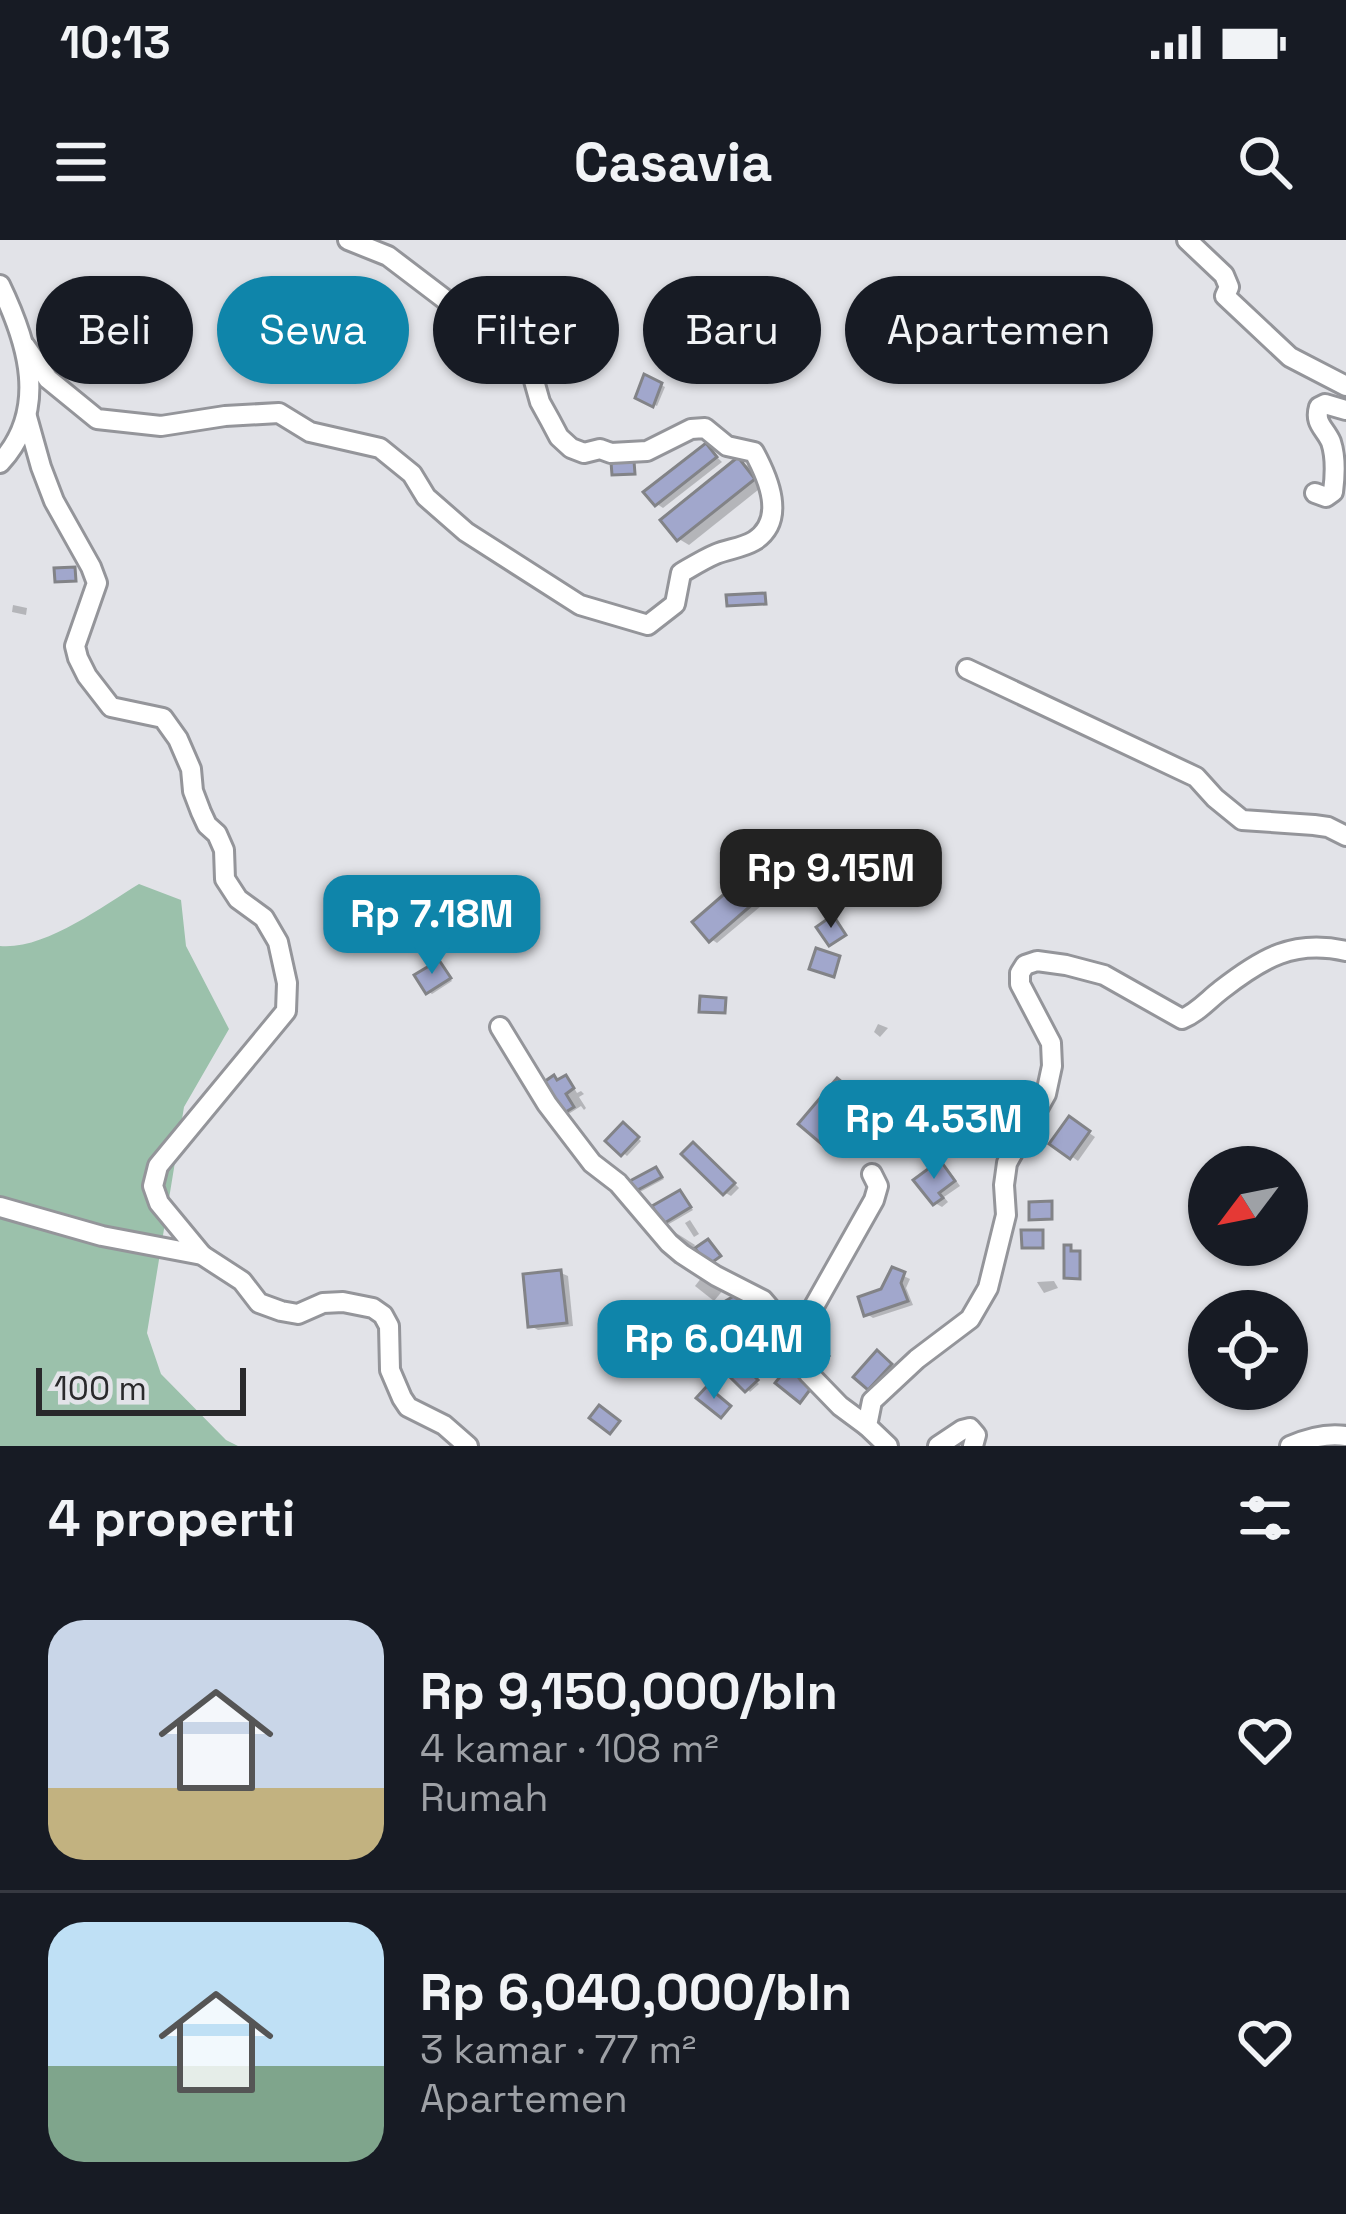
<!DOCTYPE html>
<html lang="id">
<head>
<meta charset="utf-8">
<style>
	:root { --surface:#171b24; --page:#20242c; --text:#f1f3f6; --muted:#9ea1a6; --line:#363941; --accent:#0f85aa }
	body { margin:0; font-family:"Space Grotesk",sans-serif; background:var(--page); color:var(--text); height:100vh; display:flex; flex-direction:column; font-size:45px; white-space:nowrap }
	* { box-sizing:border-box; margin:0 }
	p { font-size:39px; color:var(--muted) }
	.icon { flex:none; width:66px; height:66px; fill:none; stroke:currentColor; stroke-width:2; stroke-linecap:round; stroke-linejoin:round }
	.map { position:relative; height:1206px; overflow:hidden }
	.drawer { display:flex; flex-direction:column; background:var(--surface); flex:1 }
	.drawer>* { flex:none }
	.hud { position:absolute; left:36px; top:36px; width:1275px; height:108px; display:flex; gap:24px }
	.needle { width:78px; rotate:238deg }
	.tools { position:absolute; left:1188px; top:906px; display:grid; gap:24px }
	.tools a { display:grid; place-items:center; width:120px; height:120px; border-radius:50%; background:var(--surface); box-shadow:0 3px 9px #0004; font-size:60px }
	.scale { position:absolute; left:36px; bottom:30px; width:210px; box-sizing:border-box; padding-left:12px; border:6px solid #29292b; border-top:0; font-size:33px; line-height:42px; white-space:nowrap; color:#29292b; -webkit-text-stroke:9px #e2e3e8; paint-order:stroke }
	.price { position:absolute; translate:-50% -102px; padding:0 27px; border-radius:24px; background:var(--accent); color:#fff; font-size:39px; line-height:78px; filter:drop-shadow(0 3px 6px #0008) }
	.price::after { content:''; position:absolute; left:50%; top:72px; width:36px; height:27px; margin-left:-18px; background:inherit; clip-path:polygon(0 0,100% 0,50% 100%) }
	.price.on { background:#222; color:#fff }
	ul { padding:0; list-style:none }
	li { display:flex; align-items:center; gap:36px; height:300px; padding:0 48px }
	li+li { border-top:3px solid var(--line) }
	li span { display:grid; place-items:center; flex:none; width:336px; height:240px; border-radius:36px; color:#555 }
	li>.icon { margin-inline-start:auto }
	span .icon { width:144px; height:144px; fill:#fffc; stroke-width:1 }
	li b { font-size:51px }
	h2 { display:flex; justify-content:space-between; align-items:center; height:144px; padding:0 48px; font-size:51px }
	.tag { padding:0 42px; border-radius:54px; background:var(--surface); box-shadow:0 3px 9px #0004; font-size:42px; line-height:108px }
	.tag.on { background:var(--accent); color:#fff }
	.status { display:flex; justify-content:space-between; align-items:center; height:84px; padding:0 60px; background:var(--surface); direction:ltr }
	.status svg { height:33px; fill:currentColor }
	header { display:flex; justify-content:space-between; align-items:center; height:156px; padding:0 48px; background:var(--surface); font-size:54px; font-weight:800 }
	.map>svg:first-child { display:block }
	.green { fill:#9bc1ab }
	.shadow { fill:#0003 }
	.building { fill:#a1a7cc; stroke:#828387; stroke-width:3 }
	.lines { fill:none; stroke-linecap:round; stroke-linejoin:round }
	.minor-casing { stroke:#94959a; stroke-width:24 }
	.minor { stroke:#fff; stroke-width:18 }
</style>
</head>
<body>
<div class="status"><b>10:13</b><svg viewBox="0 0 49 12"><path d="M0 12V9h3v3zM5 12V6h3v6zM10 12V3h3v9zM15 12V0h3v12zM26 1h20v11H26zM47 4h2v5h-2z"/></svg></div>
<header><svg class="icon" aria-label="menu" viewBox="0 0 24 24"><path d="M4 6h16M4 12h16M4 18h16"/></svg>Casavia<svg class="icon" aria-label="search" viewBox="0 0 24 24"><circle cx="10" cy="10" r="6"/><path d="M15 15l6 6"/></svg></header>
<div class="map">
<svg width="1346" height="1206" viewBox="0 0 1346 1206">
	<rect width="100%" height="100%" fill="#e2e3e8"/>
	<path class="green" d="M139 644 181 660 186 706 229 789 184 867 147 1093 161 1134 226 1200 238 1206H0V706C45 710 101 667 139 644Z"/>
	<g class="shadow">
		<path d="M646 138 665 147 657 166 638 157Z"/>
		<path d="M706 207 722 222 663 268 657 264Z"/>
		<path d="M738 221 748 226 763 246 689 305 679 299Z"/>
		<path d="M13 365 27 368 26 375 12 372Z"/>
		<path d="M746 640 767 661 717 703 711 699Z"/>
		<path d="M439 723 452 741 432 754 429 752Z"/>
		<path d="M878 784 888 788 880 797 874 792Z"/>
		<path d="M570 841 577 853 581 851 584 854 579 857 586 868 584 870 581 866 567 875 563 873 560 842Z"/>
		<path d="M845 846 869 867 834 908 803 884Z"/>
		<path d="M1076 884 1095 897 1078 921 1053 903Z"/>
		<path d="M627 888 641 901 627 916 609 901Z"/>
		<path d="M700 909 739 948 731 956 724 952Z"/>
		<path d="M941 924 947 928 960 946 944 957 948 962 942 967 935 963Z"/>
		<path d="M656 930 664 939 638 953 634 951Z"/>
		<path d="M680 953 693 970 669 984 665 982Z"/>
		<path d="M690 980 699 994 694 997 685 983Z"/>
		<path d="M673 991 695 1005 692 1010 670 996Z"/>
		<path d="M893 1031 910 1039 906 1048 913 1065 873 1078 867 1074 883 1052Z"/>
		<path d="M561 1033 568 1036 573 1086 538 1090 531 1086Z"/>
		<path d="M702 1037 724 1049 714 1061 695 1046Z"/>
		<path d="M1054 1041 1058 1048 1044 1053 1037 1042Z"/>
		<path d="M761 1082 765 1084 769 1097 748 1104 744 1101Z"/>
		<path d="M723 1102 743 1122 739 1126 759 1144 750 1152 718 1119Z"/>
		<path d="M881 1116 894 1128 873 1150 870 1148Z"/>
	</g>
	<g class="building">
		<path d="M644 134 662 143 653 167 635 158Z"/>
		<path d="M706 203 717 217 655 266 643 252Z"/>
		<path d="M738 217 755 239 677 301 660 280Z"/>
		<path d="M634 221 635 234 612 235 611 222Z"/>
		<path d="M75 327 76 341 55 342 54 328Z"/>
		<path d="M765 353 766 364 727 366 726 355Z"/>
		<path d="M745 636 762 656 709 702 692 682Z"/>
		<path d="M833 675 846 695 829 706 816 687Z"/>
		<path d="M816 708 840 716 834 737 809 729Z"/>
		<path d="M439 720 451 738 426 754 414 735Z"/>
		<path d="M700 756 726 758 725 773 699 772Z"/>
		<path d="M554 835 557 840 566 835 574 848 566 854 574 867 561 875 541 844Z"/>
		<path d="M837 838 864 861 825 907 798 884Z"/>
		<path d="M1069 876 1090 891 1070 919 1049 904Z"/>
		<path d="M623 882 639 897 621 916 605 901Z"/>
		<path d="M693 902 735 943 723 955 681 914Z"/>
		<path d="M940 920 955 941 939 953 943 958 933 965 913 940Z"/>
		<path d="M656 927 662 937 632 953 626 943Z"/>
		<path d="M680 950 691 967 663 984 652 966Z"/>
		<path d="M1052 961V979L1029 980V962Z"/>
		<path d="M1021 990H1043V1008H1022Z"/>
		<path d="M708 999 721 1016 707 1026 695 1008Z"/>
		<path d="M1064 1005H1071V1011H1080V1039L1064 1038Z"/>
		<path d="M892 1027 905 1032 901 1043 908 1061 864 1076 858 1057 881 1049Z"/>
		<path d="M561 1030 567 1083 528 1087 523 1034Z"/>
		<path d="M744 1050 757 1071 734 1084 722 1063Z"/>
		<path d="M762 1079 767 1095 742 1103 736 1087Z"/>
		<path d="M777 1094 786 1111 753 1127 745 1110Z"/>
		<path d="M719 1096 729 1106 716 1121 705 1111Z"/>
		<path d="M818 1105 829 1116 814 1130 803 1120Z"/>
		<path d="M731 1109 741 1118 727 1133 717 1124Z"/>
		<path d="M877 1110 892 1124 868 1150 853 1137Z"/>
		<path d="M742 1124 758 1140 745 1152 729 1136Z"/>
		<path d="M787 1128 812 1147 800 1163 775 1143Z"/>
		<path d="M707 1146 731 1166 721 1178 696 1158Z"/>
		<path d="M599 1165 620 1181 610 1194 589 1178Z"/>
	</g>
	<g class="lines">
		<g class="minor-casing">
			<g id="minor">
				<path d="M1187 0 1224 35 1229 47 1225 56 1290 117 1346 146"/>
				<path d="M0 45C28 103 49 170 0 223"/>
				<path d="M25 106 48 139 97 179 161 186 225 176 279 173 310 192 380 208 412 234 426 257 466 292 580 365 648 385 675 364 681 333C693 326 704 319 716 314 728 309 742 308 754 301 787 280 768 238 754 212L727 206 705 188 691 189 647 211 611 213 600 209 584 213 571 208 559 197 550 180 540 162 531 130 509 108 388 16 348 0"/>
				<path d="M27 177 41 227 54 261 91 327 97 343 75 406 78 418 87 436 111 467 163 478 178 499 191 529 193 551 201 572 207 585 217 594 224 610 225 639 238 659 264 678 278 702 287 743 286 771 158 926 153 946 159 963 202 1015"/>
				<path d="M1315 253 1326 257 1333 252C1335 237 1336 217 1331 202 1325 188 1314 184 1319 167L1325 164 1346 170"/>
				<path d="M967 429 1196 537 1215 558 1242 580 1314 585 1328 587 1346 596"/>
				<path d="M500 787 547 864 592 923 618 943 669 1003 682 1014 716 1036 763 1060 780 1080 791 1107 809 1134 840 1166 867 1186"/>
				<path d="M0 967 102 996 202 1015 242 1041 259 1063 281 1071 298 1074 323 1063 343 1062 373 1068 383 1075 389 1086 390 1130 402 1158 408 1167 444 1185 468 1206"/>
				<path d="M791 1107 874 960 878 946 872 934"/>
				<path d="M888 1206 867 1186 872 1161 917 1119 970 1079 988 1048 1006 975 1004 945 1007 923 1046 854 1052 826 1051 803 1020 744V733L1025 725 1037 721 1066 725 1104 735 1182 779C1197 773 1208 760 1221 750 1262 718 1294 699 1346 711"/>
				<path d="M938 1206 962 1190 970 1188 976 1195 973 1206"/>
				<path d="M1290 1206C1308 1198 1327 1193 1346 1196"/>
			</g>
		</g>
		<use href="#minor" class="minor"/>
	</g>
</svg>
<div class="tools">
<a><svg class="needle" viewBox="-14 -14 28 28"><path d="M0-13l5 13h-10z" fill="#e53935"/><path d="M0 13l5-13h-10z" fill="#9ea1a6"/></svg></a>
<a><svg class="icon" aria-label="locate" viewBox="0 0 24 24"><circle cx="12" cy="12" r="6"/><path d="M12 2v4M12 18v4M2 12h4M18 12h4"/></svg></a>
</div>
<div class="scale">100 m</div>
<b class="price on" style="left:831px;top:691px">Rp 9.15M</b>
<b class="price" style="left:432px;top:737px">Rp 7.18M</b>
<b class="price" style="left:934px;top:942px">Rp 4.53M</b>
<b class="price" style="left:714px;top:1162px">Rp 6.04M</b>
<div class="hud">
<a class="tag">Beli</a>
<a class="tag on">Sewa</a>
<a class="tag">Filter</a>
<a class="tag">Baru</a>
<a class="tag">Apartemen</a>
</div>
</div>
<section class="drawer">
<h2>4 properti<svg class="icon" aria-label="filters" viewBox="0 0 24 24"><path d="M4 7h16M4 17h16"/><circle cx="9" cy="7" r="2"/><circle cx="15" cy="17" r="2"/></svg></h2>
<ul>
<li><span style="background:linear-gradient(#c9d6e8 70%,#c2b280 0)"><svg class="icon" aria-label="home" viewBox="0 0 24 24"><path d="M3 11l9-7 9 7M6 9v11h12V9"/></svg></span><div><b>Rp 9,150,000/bln</b><p>4 kamar · 108 m²</p><p>Rumah</p></div><svg class="icon" aria-label="heart" viewBox="0 0 24 24"><path d="M12 20l-8-8c-3-5 5-10 8-4 3-6 11-1 8 4z"/></svg></li>
<li><span style="background:linear-gradient(#bfe0f5 60%,#7fa58c 0)"><svg class="icon" aria-label="home" viewBox="0 0 24 24"><path d="M3 11l9-7 9 7M6 9v11h12V9"/></svg></span><div><b>Rp 6,040,000/bln</b><p>3 kamar · 77 m²</p><p>Apartemen</p></div><svg class="icon" aria-label="heart" viewBox="0 0 24 24"><path d="M12 20l-8-8c-3-5 5-10 8-4 3-6 11-1 8 4z"/></svg></li>
</ul>
</section>
</body>
</html>
